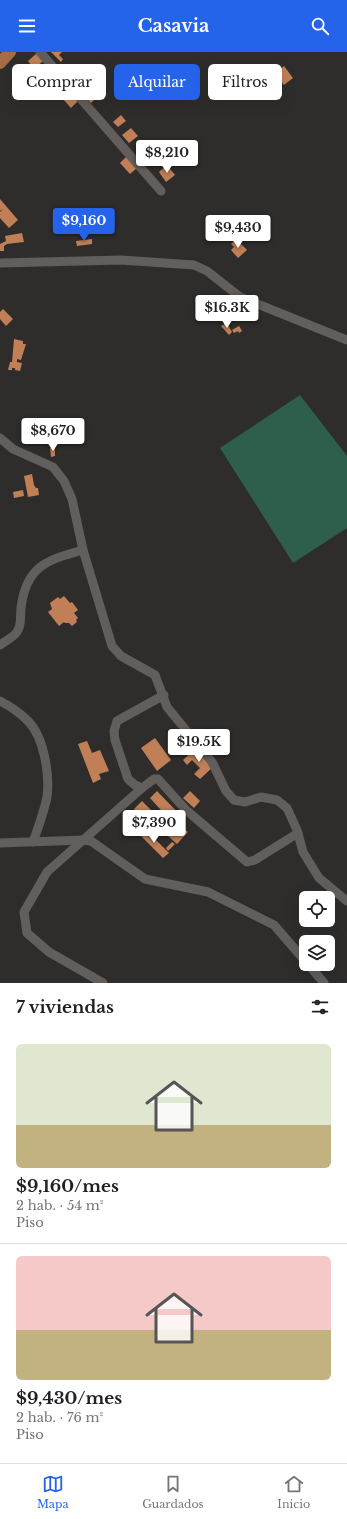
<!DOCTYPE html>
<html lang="es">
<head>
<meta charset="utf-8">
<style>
	:root { --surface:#fff; --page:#f6f6f6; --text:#202124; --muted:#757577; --line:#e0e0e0; --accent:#2563eb }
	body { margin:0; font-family:"Libre Baskerville",serif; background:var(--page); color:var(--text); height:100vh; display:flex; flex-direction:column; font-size:15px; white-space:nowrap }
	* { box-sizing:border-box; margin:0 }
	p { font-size:13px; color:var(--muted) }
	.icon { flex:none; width:22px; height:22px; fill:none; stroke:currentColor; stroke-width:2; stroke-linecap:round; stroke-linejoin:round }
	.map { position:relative; height:931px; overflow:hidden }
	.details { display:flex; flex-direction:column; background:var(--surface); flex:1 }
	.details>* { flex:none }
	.guide { position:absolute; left:12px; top:12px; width:323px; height:36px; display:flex; gap:8px }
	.buttons { position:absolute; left:299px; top:839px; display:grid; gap:8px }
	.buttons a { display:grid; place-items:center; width:36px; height:36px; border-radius:6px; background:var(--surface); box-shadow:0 4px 16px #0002; font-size:20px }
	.price { position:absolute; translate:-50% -34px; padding:0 9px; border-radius:4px; background:#fff; color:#222; font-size:13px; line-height:26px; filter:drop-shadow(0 1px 2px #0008) }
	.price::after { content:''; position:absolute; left:50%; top:24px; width:12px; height:9px; margin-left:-6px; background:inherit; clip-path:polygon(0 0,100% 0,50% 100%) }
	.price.active { background:var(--accent); color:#fff }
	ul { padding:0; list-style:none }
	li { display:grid; align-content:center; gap:8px; height:212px; padding:0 16px }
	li+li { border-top:1px solid var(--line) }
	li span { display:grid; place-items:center; height:124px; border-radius:6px; color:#555 }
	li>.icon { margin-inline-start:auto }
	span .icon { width:72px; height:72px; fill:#fffc; stroke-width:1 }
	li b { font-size:17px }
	h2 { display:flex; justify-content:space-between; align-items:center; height:48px; padding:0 16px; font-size:17px }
	.pill { padding:0 14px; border-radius:6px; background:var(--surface); box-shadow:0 4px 16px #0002; font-size:14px; line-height:36px }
	.pill.active { background:var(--accent); color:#fff }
	header { display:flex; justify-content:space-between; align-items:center; height:52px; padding:0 16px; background:var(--accent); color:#fff; font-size:18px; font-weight:700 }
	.tabs { display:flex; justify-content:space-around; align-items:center; height:56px; border-top:1px solid var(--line); background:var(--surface); font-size:11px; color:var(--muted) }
	.tabs a { display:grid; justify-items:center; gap:2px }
	.tabs .active { color:var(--accent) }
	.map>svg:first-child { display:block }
	.green { fill:#2e5f4a }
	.building { fill:#c07f56 }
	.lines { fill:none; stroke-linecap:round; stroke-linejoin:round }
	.minor { stroke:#615e5c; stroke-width:9 }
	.major { stroke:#a76c46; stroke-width:12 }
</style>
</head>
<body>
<header><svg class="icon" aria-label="menu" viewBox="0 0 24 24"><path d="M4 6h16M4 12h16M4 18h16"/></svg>Casavia<svg class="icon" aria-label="search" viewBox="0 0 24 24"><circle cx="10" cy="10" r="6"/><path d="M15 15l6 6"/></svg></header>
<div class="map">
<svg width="347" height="931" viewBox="0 0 347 931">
	<rect width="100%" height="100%" fill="#2f2d2b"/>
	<path class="green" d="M300 343 347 404V476L293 511 220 396Z"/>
	<g class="building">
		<path d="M51 0H62L59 3 63 7 61 10Z"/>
		<path d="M37 1 43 9 34 17 28 9Z"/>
		<path d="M76 12 83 20 80 23 77 20 73 24 68 20Z"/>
		<path d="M50 14 57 22 48 30 43 25 50 19 48 17Z"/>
		<path d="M284 14 293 26 284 33 275 22Z"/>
		<path d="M83 24 86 27 88 26 97 36 95 38 99 43 91 51 73 32Z"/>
		<path d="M64 30 68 33 63 38 66 40 61 45 55 39Z"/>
		<path d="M71 38 79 48 71 56 62 46Z"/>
		<path d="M121 63 126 69 118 75 113 70Z"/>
		<path d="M131 76 138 84 129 91 122 83Z"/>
		<path d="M145 93 149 98 141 105 137 101Z"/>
		<path d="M126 105 137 116 130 122 120 111Z"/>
		<path d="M167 113 175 123 166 130 159 120Z"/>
		<path d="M0 147 18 168 9 176 0 166V160L3 157 0 159Z"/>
		<path d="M22 181 24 190 7 192 4 194V199H0V192L6 189 5 184Z"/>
		<path d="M92 187V192L77 194 76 189Z"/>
		<path d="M234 189 237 192 239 190 247 198 238 206 231 198 234 195 231 192Z"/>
		<path d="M3 257 13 267 6 274 0 267V260Z"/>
		<path d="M227 271 232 280 229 283 221 274Z"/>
		<path d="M239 274 242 279 239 281 238 279 234 281 232 278Z"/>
		<path d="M14 287 23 289V292H26L21 308 17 307V310L22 311 20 319 15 318V316H12V318H8L10 310H12Z"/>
		<path d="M50 396H55V404L51 405Z"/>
		<path d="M32 422 34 433 36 436H38L39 443 28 445 24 424Z"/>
		<path d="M23 438 24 444 14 446 13 440Z"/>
		<path d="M64 544 70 551 72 550 78 558 74 561 78 566 76 568 77 570 72 574 69 571H65L64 570 59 574 48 560 52 557 50 551 58 545 60 547Z"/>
		<path d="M155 686 171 708 157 719 141 696Z"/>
		<path d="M87 689 92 701 100 698 109 719 99 722 101 727 93 731 78 692Z"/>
		<path d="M197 695 213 715 200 727 194 722 200 716 192 708 187 713 183 708Z"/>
		<path d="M157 739 184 767 168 781 163 775 170 768 150 746Z"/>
		<path d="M190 739 200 749 194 756 183 746Z"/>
		<path d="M142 749 157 764 145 777 140 772 144 767 134 757Z"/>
		<path d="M179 772 188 780 177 792 168 784Z"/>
		<path d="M145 777 169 801 163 806 139 782Z"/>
		<path d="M172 790 175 792 168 799 166 796Z"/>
	</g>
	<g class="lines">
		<g class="minor">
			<path d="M40 0 161 139"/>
			<path d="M0 211 121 208 194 213 207 219 240 245 347 288"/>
			<path d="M0 386 13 397 53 415 64 429 72 447 83 498 112 594 121 604 155 623 167 655 212 710 226 739 234 748 245 750 261 745 277 748 287 756 297 778 303 800 319 826 347 849"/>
			<path d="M0 593C5 589 14 585 17 580 22 573 20 564 21 556 26 514 47 508 83 498"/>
			<path d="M164 643 117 669 114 679 115 688 128 727 135 733 142 736 154 727H158L186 758 247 810 255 808 298 781"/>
			<path d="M0 649C10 654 20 661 28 669 44 685 50 723 47 745 44 760 38 776 33 790"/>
			<path d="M0 791 83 788 91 789 145 827 208 840 274 873 306 910"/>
			<path d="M308 912 324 931"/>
			<path d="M103 931 49 900 27 881 24 860 47 820 142 736"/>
		</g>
		<path class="major" d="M0 11 10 0"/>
	</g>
</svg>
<div class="buttons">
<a><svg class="icon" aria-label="locate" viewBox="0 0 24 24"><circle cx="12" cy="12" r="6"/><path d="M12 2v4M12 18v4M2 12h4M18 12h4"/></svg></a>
<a><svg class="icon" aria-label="layers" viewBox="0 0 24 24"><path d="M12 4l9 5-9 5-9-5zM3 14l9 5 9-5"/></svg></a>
</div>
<b class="price" style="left:167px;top:122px">$8,210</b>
<b class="price active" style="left:84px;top:190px">$9,160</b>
<b class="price" style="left:238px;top:197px">$9,430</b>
<b class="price" style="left:227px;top:277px">$16.3K</b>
<b class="price" style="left:53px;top:400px">$8,670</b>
<b class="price" style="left:199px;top:711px">$19.5K</b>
<b class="price" style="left:154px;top:792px">$7,390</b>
<div class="guide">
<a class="pill">Comprar</a>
<a class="pill active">Alquilar</a>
<a class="pill">Filtros</a>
</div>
</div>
<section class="details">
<h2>7 viviendas<svg class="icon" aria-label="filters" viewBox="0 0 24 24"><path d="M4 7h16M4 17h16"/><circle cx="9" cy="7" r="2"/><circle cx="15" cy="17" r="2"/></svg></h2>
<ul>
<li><span style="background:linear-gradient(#dfe7d0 65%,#c2b280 0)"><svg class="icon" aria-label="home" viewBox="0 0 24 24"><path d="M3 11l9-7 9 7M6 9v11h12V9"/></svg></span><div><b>$9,160/mes</b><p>2 hab. · 54 m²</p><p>Piso</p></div></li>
<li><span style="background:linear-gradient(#f6c9c9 60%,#c2b280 0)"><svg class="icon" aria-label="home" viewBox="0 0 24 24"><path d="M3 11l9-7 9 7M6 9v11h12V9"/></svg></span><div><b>$9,430/mes</b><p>2 hab. · 76 m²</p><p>Piso</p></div></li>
</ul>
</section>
<nav class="tabs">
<a class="active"><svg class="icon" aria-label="map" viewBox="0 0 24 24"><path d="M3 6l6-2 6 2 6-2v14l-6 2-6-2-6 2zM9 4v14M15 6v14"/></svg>Mapa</a>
<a><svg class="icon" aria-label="saved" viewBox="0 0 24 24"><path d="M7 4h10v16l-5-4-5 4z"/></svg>Guardados</a>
<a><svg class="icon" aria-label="home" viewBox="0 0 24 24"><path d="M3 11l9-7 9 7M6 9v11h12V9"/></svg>Inicio</a>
</nav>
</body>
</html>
